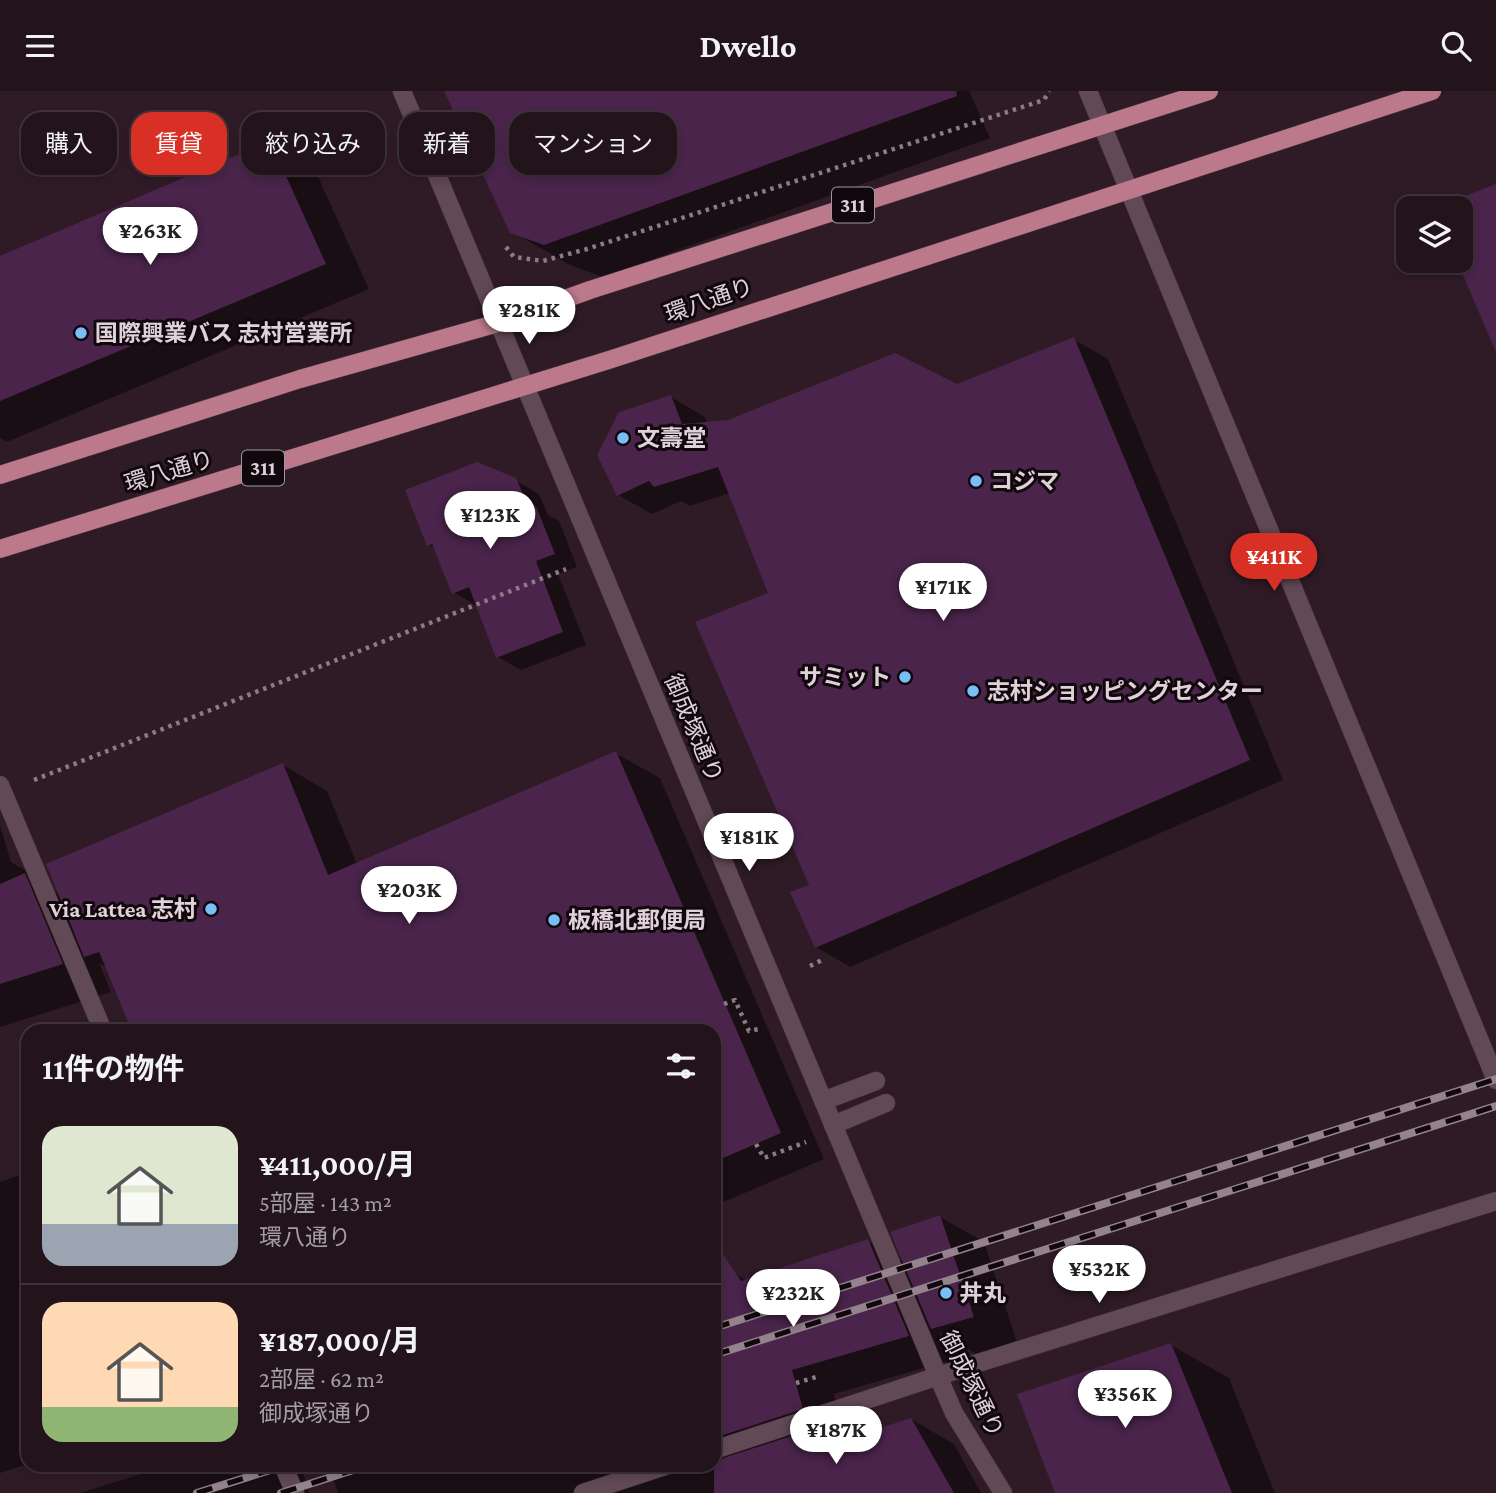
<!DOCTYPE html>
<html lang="ja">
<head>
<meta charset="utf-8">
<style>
	:root { --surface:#23141c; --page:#2b1d25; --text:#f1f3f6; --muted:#a39ea3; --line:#40333b; --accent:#d93025 }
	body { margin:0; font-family:"Crimson Pro","Noto Sans JP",serif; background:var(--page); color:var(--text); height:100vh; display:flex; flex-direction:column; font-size:26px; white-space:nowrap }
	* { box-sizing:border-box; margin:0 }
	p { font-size:23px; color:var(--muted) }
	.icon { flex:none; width:38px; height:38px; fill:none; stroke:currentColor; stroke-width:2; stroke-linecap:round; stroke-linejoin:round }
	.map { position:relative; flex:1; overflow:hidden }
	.panel { position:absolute; left:21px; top:933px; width:700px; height:448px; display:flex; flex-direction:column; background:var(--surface); border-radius:21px; box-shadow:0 4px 10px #0003,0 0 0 2px var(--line) }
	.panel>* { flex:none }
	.guide { position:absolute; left:21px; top:21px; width:700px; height:63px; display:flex; gap:14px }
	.controls { position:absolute; left:1396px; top:105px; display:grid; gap:14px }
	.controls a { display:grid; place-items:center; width:77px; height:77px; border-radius:14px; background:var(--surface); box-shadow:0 4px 10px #0003,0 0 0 2px var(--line); font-size:35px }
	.price { position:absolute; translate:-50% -60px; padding:0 16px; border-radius:24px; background:#fff; color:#222; font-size:23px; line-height:46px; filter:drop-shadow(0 2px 4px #0008) }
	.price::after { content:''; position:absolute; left:50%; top:42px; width:21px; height:16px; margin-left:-10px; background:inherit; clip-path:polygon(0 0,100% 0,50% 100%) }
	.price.current { background:var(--accent); color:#fff }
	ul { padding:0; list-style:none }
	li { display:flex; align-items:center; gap:21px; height:175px; padding:0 21px }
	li+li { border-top:2px solid var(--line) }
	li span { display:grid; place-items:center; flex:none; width:196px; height:140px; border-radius:21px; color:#555 }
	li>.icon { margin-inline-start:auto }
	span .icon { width:84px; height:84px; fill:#fffc; stroke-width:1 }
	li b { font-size:30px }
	h2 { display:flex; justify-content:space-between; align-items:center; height:84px; padding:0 21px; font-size:30px }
	.tag { padding:0 24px; border-radius:21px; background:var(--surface); box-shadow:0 4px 10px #0003,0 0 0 2px var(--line); font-size:24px; line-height:63px }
	.tag.current { background:var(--accent); color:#fff }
	header { display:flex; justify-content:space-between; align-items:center; height:91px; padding:0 21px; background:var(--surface); font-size:32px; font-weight:700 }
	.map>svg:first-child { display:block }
	.shadow { fill:#0007 }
	.building { fill:#4a244b }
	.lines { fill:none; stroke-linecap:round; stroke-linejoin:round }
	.service-casing { stroke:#46363f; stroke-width:19 }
	.minor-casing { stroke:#46363f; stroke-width:19 }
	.tertiary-casing { stroke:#46363f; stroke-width:19 }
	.primary-casing { stroke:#46363f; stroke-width:19 }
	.path { stroke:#8c7b84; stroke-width:4.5; stroke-dasharray:3.5 5; stroke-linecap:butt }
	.service { stroke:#614956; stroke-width:18 }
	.minor { stroke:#614956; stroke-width:18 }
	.tertiary { stroke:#614956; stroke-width:18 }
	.primary { stroke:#bc798b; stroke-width:18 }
	.rail-casing { stroke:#94828c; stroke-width:8 }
	.rail { stroke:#11080d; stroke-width:5; stroke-dasharray:16; stroke-linecap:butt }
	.poi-dot { fill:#7abef8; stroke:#11080d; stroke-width:2.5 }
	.labels { text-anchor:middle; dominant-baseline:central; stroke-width:6; stroke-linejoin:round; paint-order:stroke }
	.shield { fill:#11080d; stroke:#a2959c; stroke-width:2 }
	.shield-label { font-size:21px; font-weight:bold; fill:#e0d1d9 }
	.street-label { font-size:23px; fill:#e0d1d9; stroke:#11080d }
	.poi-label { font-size:23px; font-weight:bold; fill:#e0d1d9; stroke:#11080d; text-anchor:start }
</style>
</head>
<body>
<header><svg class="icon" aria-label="menu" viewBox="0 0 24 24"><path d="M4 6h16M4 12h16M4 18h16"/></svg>Dwello<svg class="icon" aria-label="search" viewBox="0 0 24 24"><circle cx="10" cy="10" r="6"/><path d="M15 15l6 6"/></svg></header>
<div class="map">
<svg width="1496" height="1402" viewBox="0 0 1496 1402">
	<rect width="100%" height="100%" fill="#2f1b26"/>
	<g class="shadow">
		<path d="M446 0H969L990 47 603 186 570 174 511 140Z"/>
		<path d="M270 51 314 77 369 198 7 351 0 347V167Z"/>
		<path d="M1073 248 1108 268 1283 689 850 876 816 856 812 795 770 503 730 402 690 415 681 410 652 423 618 404 671 306 705 326 707 333 957 295Z"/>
		<path d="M515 389 539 403 548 424 559 430 577 476 558 483 586 554 521 579 498 566 477 515 453 501 436 458 428 453Z"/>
		<path d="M615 662 660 687 824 1068 714 1115V940L108 877 99 872 111 901 0 936V734L11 771 43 789 45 796 61 805 283 674 327 700 357 773Z"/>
		<path d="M28 1081V1373L0 1382V1091Z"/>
		<path d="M940 1126 984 1151 1017 1251 976 1263 939 1241 951 1269 834 1303 845 1342 823 1349 832 1354 911 1328 954 1353 981 1402H338L328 1374H714V1189L735 1183 747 1190 868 1150 904 1171Z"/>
		<path d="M1171 1254 1229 1287 1275 1402H1060Z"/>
		<path d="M170 1374H301L309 1402H80Z"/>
	</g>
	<g class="building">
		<path d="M444 0H956L957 5 544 154 510 142Z"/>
		<path d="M270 50 326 173 0 310V165Z"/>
		<path d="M1496 93V261L1457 170H1461V117H1434Z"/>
		<path d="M1074 246 1250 669 815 857 790 801 809 794 695 531 768 502 718 376 654 396 649 390 617 405 597 364 619 321 671 304 682 333 728 329 895 262 957 293Z"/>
		<path d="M477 371 516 387 529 417 536 415 555 463 536 470 563 541 496 567 469 496 452 503 432 453 427 455 405 399Z"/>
		<path d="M616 660 781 1042 714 1071V940H132L99 861 84 866 46 773 283 672 328 784Z"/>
		<path d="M25 782 63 873 0 893V793Z"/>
		<path d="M940 1124 974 1226 931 1238 890 1141Z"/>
		<path d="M868 1148 909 1245 792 1279 803 1318 714 1347V1150L741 1190Z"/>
		<path d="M1171 1252 1232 1402H1055L1017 1303Z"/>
		<path d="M911 1327 954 1402H714V1370L810 1339 815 1358Z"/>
	</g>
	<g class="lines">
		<g class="service-casing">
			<g id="service">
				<path d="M823 1010 876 990"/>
				<path d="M833 1034 886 1012"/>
			</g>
		</g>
		<g class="minor-casing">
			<g id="minor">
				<path d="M1088 0 1496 989"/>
				<path d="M0 694 103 940"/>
				<path d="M714 1359 975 1273 1496 1110"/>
				<path d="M283 1374 295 1402"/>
				<path d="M583 1402 668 1374"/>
			</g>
		</g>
		<g class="tertiary-casing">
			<path id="tertiary" d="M402 0 938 1285 954 1322 1003 1402"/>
		</g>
		<g class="primary-casing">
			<g id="primary">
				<path d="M0 384 300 288 498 232 590 199 1209 0"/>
				<path d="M0 458 612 268 1432 0"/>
			</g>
		</g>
		<g class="path">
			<path d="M506 156 514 166 543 170 587 158 1044 9 1049 0"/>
			<path d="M34 689 566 478"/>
			<path d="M810 875 822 869"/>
			<path d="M724 913 735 909 749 940 759 938"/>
			<path d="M756 1053 764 1067 806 1051"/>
			<path d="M796 1292 816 1286"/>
		</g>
		<use href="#service" class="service"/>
		<use href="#minor" class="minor"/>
		<use href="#tertiary" class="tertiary"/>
		<use href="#primary" class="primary"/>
		<g class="rail-casing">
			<g id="rail">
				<path d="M714 1237 1496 988"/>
				<path d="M714 1264 1496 1015"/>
				<path d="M197 1402 286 1374"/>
				<path d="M281 1402 369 1374"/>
			</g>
		</g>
		<use href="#rail" class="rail"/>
	</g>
	<g class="poi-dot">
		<circle cx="81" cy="242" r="7"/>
		<circle cx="623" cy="347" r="7"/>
		<circle cx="976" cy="390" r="7"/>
		<circle cx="905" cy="586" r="7"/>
		<circle cx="973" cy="600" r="7"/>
		<circle cx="211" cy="818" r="7"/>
		<circle cx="554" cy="829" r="7"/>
		<circle cx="946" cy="1202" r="7"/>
	</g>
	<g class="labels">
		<g class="shield">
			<rect x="832" y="96.5" width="42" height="35" rx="5"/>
			<rect x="242" y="359.5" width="42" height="35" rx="5"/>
		</g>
		<g class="shield-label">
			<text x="853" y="114">311</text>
			<text x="263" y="377">311</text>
		</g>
		<g class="street-label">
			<text transform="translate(709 209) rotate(-19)">環八通り</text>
			<text transform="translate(169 380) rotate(-17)">環八通り</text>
			<text transform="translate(694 637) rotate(67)">御成塚通り</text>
			<text transform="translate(972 1293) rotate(64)">御成塚通り</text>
		</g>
		<g class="poi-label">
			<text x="95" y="242">国際興業バス 志村営業所</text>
			<text x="637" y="347">文壽堂</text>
			<text x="990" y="390">コジマ</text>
			<text x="891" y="586" text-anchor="end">サミット</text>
			<text x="987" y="600">志村ショッピングセンター</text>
			<text x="197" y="818" text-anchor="end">Via Lattea 志村</text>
			<text x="568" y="829">板橋北郵便局</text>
			<text x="960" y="1202">丼丸</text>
		</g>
	</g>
</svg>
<div class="controls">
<a><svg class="icon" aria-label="layers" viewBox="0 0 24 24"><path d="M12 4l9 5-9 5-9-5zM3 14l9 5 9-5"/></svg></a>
</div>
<b class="price" style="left:150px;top:176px">¥263K</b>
<b class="price" style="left:529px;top:255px">¥281K</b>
<b class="price" style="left:490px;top:460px">¥123K</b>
<b class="price current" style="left:1274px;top:502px">¥411K</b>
<b class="price" style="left:943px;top:532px">¥171K</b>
<b class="price" style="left:749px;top:782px">¥181K</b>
<b class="price" style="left:409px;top:835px">¥203K</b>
<b class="price" style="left:1099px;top:1214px">¥532K</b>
<b class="price" style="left:793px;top:1238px">¥232K</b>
<b class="price" style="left:1125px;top:1339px">¥356K</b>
<b class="price" style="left:836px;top:1375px">¥187K</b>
<div class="guide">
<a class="tag">購入</a>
<a class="tag current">賃貸</a>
<a class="tag">絞り込み</a>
<a class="tag">新着</a>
<a class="tag">マンション</a>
</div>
<section class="panel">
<h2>11件の物件<svg class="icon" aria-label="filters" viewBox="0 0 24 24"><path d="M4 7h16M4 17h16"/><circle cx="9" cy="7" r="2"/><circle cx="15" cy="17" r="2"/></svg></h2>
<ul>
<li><span style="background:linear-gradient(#dfe7d0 70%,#9aa5b1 0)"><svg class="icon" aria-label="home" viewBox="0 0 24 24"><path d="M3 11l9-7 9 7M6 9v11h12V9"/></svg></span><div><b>¥411,000/月</b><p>5部屋 · 143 m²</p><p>環八通り</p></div></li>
<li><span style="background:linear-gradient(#ffd9b3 75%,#8fb573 0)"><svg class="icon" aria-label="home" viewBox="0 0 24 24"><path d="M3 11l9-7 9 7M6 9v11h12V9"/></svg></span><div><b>¥187,000/月</b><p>2部屋 · 62 m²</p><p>御成塚通り</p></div></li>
</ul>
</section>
</div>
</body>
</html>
